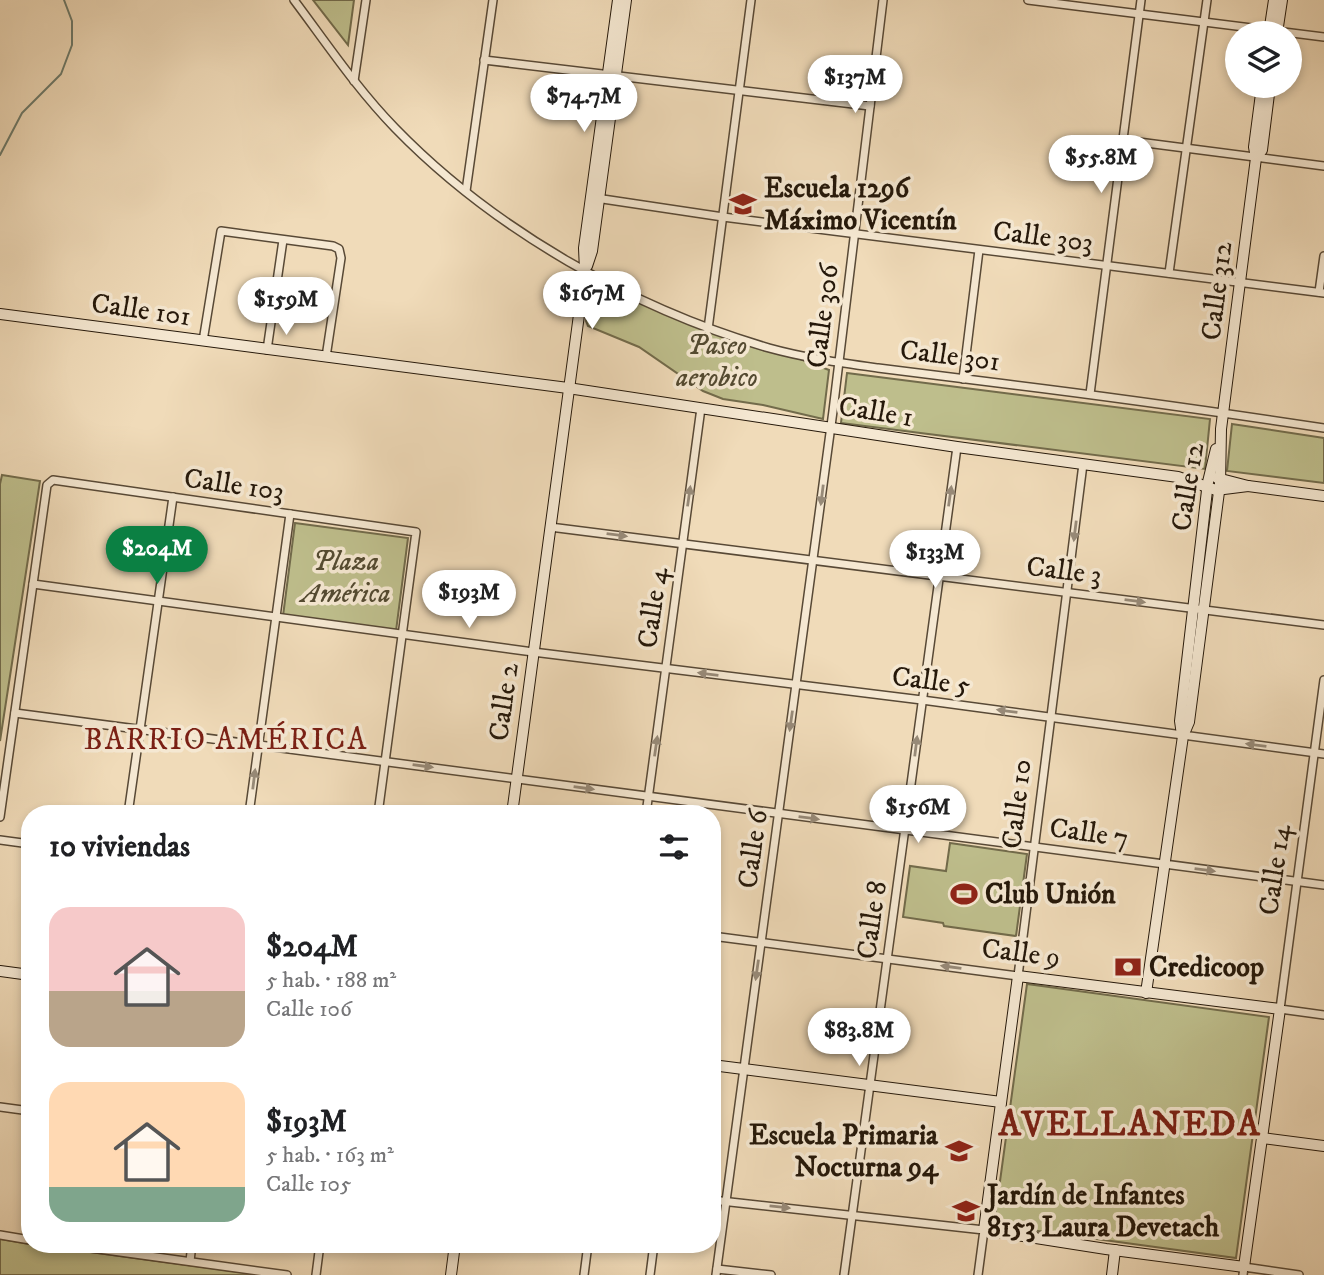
<!DOCTYPE html>
<html lang="es">
<head>
<meta charset="utf-8">
<style>
	:root { --surface:#fff; --page:#f2f2f2; --text:#202124; --muted:#757577; --accent:#0b8043 }
	body { margin:0; font-family:"IM FELL DW Pica",serif; background:var(--page); color:var(--text); height:100vh; display:flex; flex-direction:column; font-size:26px; white-space:nowrap }
	* { box-sizing:border-box; margin:0 }
	p { font-size:23px; color:var(--muted) }
	.icon { flex:none; width:38px; height:38px; fill:none; stroke:currentColor; stroke-width:2; stroke-linecap:round; stroke-linejoin:round }
	.map { position:relative; flex:1; overflow:hidden }
	.side { position:absolute; left:21px; top:805px; width:700px; height:448px; display:flex; flex-direction:column; background:var(--surface); border-radius:28px; box-shadow:0 4px 10px #0003 }
	.side>* { flex:none }
	.buttons { position:absolute; left:1225px; top:21px; display:grid; gap:14px }
	.buttons a { display:grid; place-items:center; width:77px; height:77px; border-radius:50%; background:var(--surface); box-shadow:0 4px 10px #0003; font-size:35px }
	.price { position:absolute; translate:-50% -60px; padding:0 16px; border-radius:24px; background:#fff; color:#222; font-size:23px; line-height:46px; filter:drop-shadow(0 2px 4px #0008) }
	.price::after { content:''; position:absolute; left:50%; top:42px; width:21px; height:16px; margin-left:-10px; background:inherit; clip-path:polygon(0 0,100% 0,50% 100%) }
	.price.selected { background:var(--accent); color:#fff }
	ul { padding:0; list-style:none }
	li { display:flex; align-items:center; gap:21px; height:175px; padding:0 28px }
	li span { display:grid; place-items:center; flex:none; width:196px; height:140px; border-radius:21px; color:#555 }
	li>.icon { margin-inline-start:auto }
	span .icon { width:84px; height:84px; fill:#fffc; stroke-width:1 }
	li b { font-size:30px }
	h2 { display:flex; justify-content:space-between; align-items:center; height:84px; padding:0 28px; font-size:30px }
	.map>svg:first-child { display:block }
	.green { fill:#bebe8c; stroke:#726b4b; stroke-width:2 }
	.lines { fill:none; stroke-linecap:round; stroke-linejoin:round }
	.stream { stroke:#6c7a6b; stroke-width:2 }
	.street-casing { stroke:#584936; stroke-width:10 }
	.secondary-casing { stroke:#25180a; stroke-width:12 }
	.street { stroke:#f5e8d2; stroke-width:7 }
	.secondary { stroke:#f5e8d2; stroke-width:10 }
	.oneway { fill:#978a78 }
	.labels { text-anchor:middle; dominant-baseline:central; stroke-width:7; stroke-linejoin:round; paint-order:stroke }
	.poi-label { font-size:28px; font-weight:bold; fill:#25180a; stroke:#f5e8d2; text-anchor:start }
	.street-label { font-size:28px; fill:#25180a; stroke:#f5e8d2 }
	.park-label { font-size:28px; font-style:italic; fill:#534a31; stroke:#f5e8d2 }
	.neighbourhood-label { font-size:30px; letter-spacing:2px; fill:#7a1f14; stroke:#f5e8d2 }
	.district-label { font-size:35px; font-weight:bold; letter-spacing:2px; fill:#7a1f14; stroke:#f5e8d2 }
</style>
</head>
<body>
<div class="map">
<svg width="1324" height="1275" viewBox="0 0 1324 1275">
	<rect width="100%" height="100%" fill="#f0dbb9"/>
	<filter id="stains"><feTurbulence type="fractalNoise" baseFrequency=".00286" numOctaves="4"/><feColorMatrix values="0 0 0 0 .2 0 0 0 0 .09 0 0 0 0 .02 0 0 0 .5 -.17"/></filter>
	<radialGradient id="worn" r=".72"><stop offset=".6" stop-color="#630" stop-opacity="0"/><stop offset="1" stop-color="#630" stop-opacity=".3"/></radialGradient>
	<g class="green">
		<path d="M313 0H354L348 45Z"/>
		<path d="M594 281 829 370 823 419 763 405 723 399 703 391 639 347 588 326 586 321Z"/>
		<path d="M847 373 1210 419 1205 469 841 423Z"/>
		<path d="M1232 424 1324 438V483L1227 471Z"/>
		<path d="M2 475 40 481 0 741V484Z"/>
		<path d="M295 523 408 538 396 631 283 616Z"/>
		<path d="M950 843 1027 854 1016 936 944 926 943 923 903 917 910 866 946 871Z"/>
		<path d="M1027 984 1269 1017 1236 1258 994 1225Z"/>
		<path d="M0 1239 30 1244 262 1275H0Z"/>
	</g>
	<g class="lines">
		<path class="stream" d="M0 155 22 113 61 74 72 45V21L64 0"/>
		<g class="street-casing">
			<g id="street">
				<path d="M294 0C327 44 357 89 395 128 494 230 634 309 769 348 805 358 842 363 878 368 921 373 963 379 1006 384 1112 397 1218 412 1324 428"/>
				<path d="M1028 0 1324 37"/>
				<path d="M484 60 870 106"/>
				<path d="M354 81 366 0"/>
				<path d="M1123 140 1324 166"/>
				<path d="M466 191 493 0"/>
				<path d="M596 198 723 217 1324 293"/>
				<path d="M1169 273 1207 0"/>
				<path d="M1319 292 1324 256"/>
				<path d="M708 329 751 0"/>
				<path d="M203 341 221 231 333 246 339 249 341 258 326 357"/>
				<path d="M267 350 283 240"/>
				<path d="M963 379 979 250"/>
				<path d="M1090 394 1141 0"/>
				<path d="M550 527 1324 625"/>
				<path d="M33 584 533 652 922 700 1324 754"/>
				<path d="M1324 680 1280 1009 1324 1015"/>
				<path d="M15 713 1324 885"/>
				<path d="M128 814 173 497"/>
				<path d="M249 814 290 514"/>
				<path d="M646 814 701 408"/>
				<path d="M0 817 47 485 53 480 416 532 378 814"/>
				<path d="M0 840 30 844"/>
				<path d="M712 936 1018 976 1083 464"/>
				<path d="M0 1107 30 1111"/>
				<path d="M712 1200 984 1230 978 1275"/>
				<path d="M0 1235 30 1240"/>
				<path d="M62 1244 287 1275"/>
				<path d="M190 1261 192 1244"/>
				<path d="M717 1269 771 1275"/>
				<path d="M316 1275 320 1244"/>
				<path d="M584 1275 588 1244"/>
				<path d="M650 1275 654 1244"/>
				<path d="M716 1275 833 411 883 0"/>
				<path d="M844 1275 957 447"/>
				<path d="M1243 1275 1244 1267 1299 1275"/>
			</g>
		</g>
		<g class="secondary-casing">
			<g id="secondary">
				<path d="M1269 33 1274 0"/>
				<path d="M1277 33 1282 0"/>
				<path d="M1256 158 1262 150 1270 86"/>
				<path d="M587 266 592 251 626 0"/>
				<path d="M0 314 568 388 957 447 1178 477 1216 490 1248 486"/>
				<path d="M1217 478 1248 486 1324 496"/>
				<path d="M1182 735 1180 721 1208 482 1216 449"/>
				<path d="M512 814 585 270 584 248 618 0"/>
				<path d="M0 971 30 975"/>
				<path d="M1018 976 1280 1009 1244 1267 1106 1249 984 1230Z"/>
				<path d="M1146 993 1183 736 1189 722 1220 484 1221 429 1256 158 1254 147 1262 86"/>
				<path d="M712 1065 1001 1102"/>
				<path d="M1262 1138 1324 1146"/>
				<path d="M451 1275 455 1244"/>
				<path d="M1112 1275 1115 1250"/>
			</g>
		</g>
		<use href="#street" class="street"/>
		<use href="#secondary" class="secondary"/>
	</g>
	<defs><path id="oneway-solid" d="M-6-.8H1V-3.2L6.5 0L1 3.2V.8H-6Z" transform="scale(1.75)"/></defs>
	<g class="oneway">
		<use href="#oneway-solid" transform="translate(822 495) rotate(97)"/>
		<use href="#oneway-solid" transform="translate(689 496) rotate(-82)"/>
		<use href="#oneway-solid" transform="translate(950 496) rotate(-82)"/>
		<use href="#oneway-solid" transform="translate(1075 531) rotate(97)"/>
		<use href="#oneway-solid" transform="translate(617 535) rotate(7)"/>
		<use href="#oneway-solid" transform="translate(1135 601) rotate(7)"/>
		<use href="#oneway-solid" transform="translate(708 674) rotate(-173)"/>
		<use href="#oneway-solid" transform="translate(1007 711) rotate(-173)"/>
		<use href="#oneway-solid" transform="translate(791 721) rotate(98)"/>
		<use href="#oneway-solid" transform="translate(1256 745) rotate(-173)"/>
		<use href="#oneway-solid" transform="translate(656 746) rotate(-82)"/>
		<use href="#oneway-solid" transform="translate(916 746) rotate(-83)"/>
		<use href="#oneway-solid" transform="translate(423 766) rotate(8)"/>
		<use href="#oneway-solid" transform="translate(254 779) rotate(-83)"/>
		<use href="#oneway-solid" transform="translate(584 788) rotate(8)"/>
		<use href="#oneway-solid" transform="translate(809 818) rotate(7)"/>
		<use href="#oneway-solid" transform="translate(1205 870) rotate(7)"/>
		<use href="#oneway-solid" transform="translate(951 967) rotate(-172)"/>
		<use href="#oneway-solid" transform="translate(757 970) rotate(98)"/>
		<use href="#oneway-solid" transform="translate(780 1207) rotate(6)"/>
	</g>
	<defs>
		<g id="school-bare" transform="scale(2.1)"><path d="M0-5L7-2L0 1L-7-2ZM-4 1L0 2.5L4 1V4Q0 6-4 4Z" fill="#8f2418" stroke="#f5e8d2" stroke-width="2.5" paint-order="stroke"/></g>
		<g id="stadium-bare" transform="scale(2.1)"><path d="M0-5a6.5 5 0 1 0 0 10a6.5 5 0 1 0 0-10ZM-3.5-1.8h7v3.6h-7Z" fill="#8f2418" stroke="#f5e8d2" stroke-width="2.5" paint-order="stroke"/></g>
		<g id="bank-bare" transform="scale(2.1)"><path d="M-6-4H6V4H-6ZM0-2.3a2.3 2.3 0 1 0 0 4.6a2.3 2.3 0 1 0 0-4.6Z" fill="#8f2418" stroke="#f5e8d2" stroke-width="2.5" paint-order="stroke"/></g>
	</defs>
	<g fill-rule="evenodd">
		<use href="#school-bare" x="743" y="204"/>
		<use href="#stadium-bare" x="964" y="894"/>
		<use href="#bank-bare" x="1128" y="967"/>
		<use href="#school-bare" x="959" y="1151"/>
		<use href="#school-bare" x="966" y="1211"/>
	</g>
	<g class="labels">
		<g class="poi-label">
			<text x="764" y="188">Escuela 1296<tspan x="764" dy="32">Máximo Vicentín</tspan></text>
			<text x="985" y="894">Club Unión</text>
			<text x="1149" y="967">Credicoop</text>
			<text x="938" y="1135" text-anchor="end">Escuela Primaria<tspan x="938" dy="32">Nocturna 94</tspan></text>
			<text x="987" y="1195">Jardín de Infantes<tspan x="987" dy="32">8153 Laura Devetach</tspan></text>
		</g>
		<g class="street-label">
			<text transform="translate(1043 237) rotate(7)">Calle 303</text>
			<text transform="translate(1217 291) rotate(-83)">Calle 312</text>
			<text transform="translate(141 310) rotate(8)">Calle 101</text>
			<text transform="translate(823 316) rotate(-83)">Calle 306</text>
			<text transform="translate(950 356) rotate(7)">Calle 301</text>
			<text transform="translate(876 412) rotate(9)">Calle 1</text>
			<text transform="translate(234 485) rotate(8)">Calle 103</text>
			<text transform="translate(1188 487) rotate(-81)">Calle 12</text>
			<text transform="translate(1064 571) rotate(7)">Calle 3</text>
			<text transform="translate(653 608) rotate(-82)">Calle 4</text>
			<text transform="translate(931 681) rotate(7)">Calle 5</text>
			<text transform="translate(504 702) rotate(-82)">Calle 2</text>
			<text transform="translate(1017 804) rotate(-83)">Calle 10</text>
			<text transform="translate(1089 833) rotate(8)">Calle 7</text>
			<text transform="translate(753 849) rotate(-82)">Calle 6</text>
			<text transform="translate(1275 870) rotate(-82)">Calle 14</text>
			<text transform="translate(872 920) rotate(-82)">Calle 8</text>
			<text transform="translate(1021 953) rotate(7)">Calle 9</text>
		</g>
		<g class="park-label">
			<text x="717" y="345">Paseo<tspan x="717" dy="32">aerobico</tspan></text>
			<text x="346" y="561">Plaza<tspan x="346" dy="32">América</tspan></text>
		</g>
		<g class="neighbourhood-label">
			<text x="226" y="740">BARRIO AMÉRICA</text>
		</g>
		<g class="district-label">
			<text x="1130" y="1125">AVELLANEDA</text>
		</g>
	</g>
	<rect width="100%" height="100%" filter="url(#stains)"/>
	<rect width="100%" height="100%" fill="url(#worn)"/>
</svg>
<div class="buttons">
<a><svg class="icon" aria-label="layers" viewBox="0 0 24 24"><path d="M12 4l9 5-9 5-9-5zM3 14l9 5 9-5"/></svg></a>
</div>
<b class="price" style="left:855px;top:115px">$137M</b>
<b class="price" style="left:584px;top:134px">$74.7M</b>
<b class="price" style="left:1101px;top:195px">$55.8M</b>
<b class="price" style="left:592px;top:331px">$167M</b>
<b class="price" style="left:286px;top:337px">$159M</b>
<b class="price selected" style="left:157px;top:586px">$204M</b>
<b class="price" style="left:935px;top:590px">$133M</b>
<b class="price" style="left:469px;top:630px">$193M</b>
<b class="price" style="left:918px;top:845px">$156M</b>
<b class="price" style="left:859px;top:1068px">$83.8M</b>
<section class="side">
<h2>10 viviendas<svg class="icon" aria-label="filters" viewBox="0 0 24 24"><path d="M4 7h16M4 17h16"/><circle cx="9" cy="7" r="2"/><circle cx="15" cy="17" r="2"/></svg></h2>
<ul>
<li><span style="background:linear-gradient(#f6c9c9 60%,#b9a48a 0)"><svg class="icon" aria-label="home" viewBox="0 0 24 24"><path d="M3 11l9-7 9 7M6 9v11h12V9"/></svg></span><div><b>$204M</b><p>5 hab. · 188 m²</p><p>Calle 106</p></div></li>
<li><span style="background:linear-gradient(#ffd9b3 75%,#7fa58c 0)"><svg class="icon" aria-label="home" viewBox="0 0 24 24"><path d="M3 11l9-7 9 7M6 9v11h12V9"/></svg></span><div><b>$193M</b><p>5 hab. · 163 m²</p><p>Calle 105</p></div></li>
</ul>
</section>
</div>
</body>
</html>
